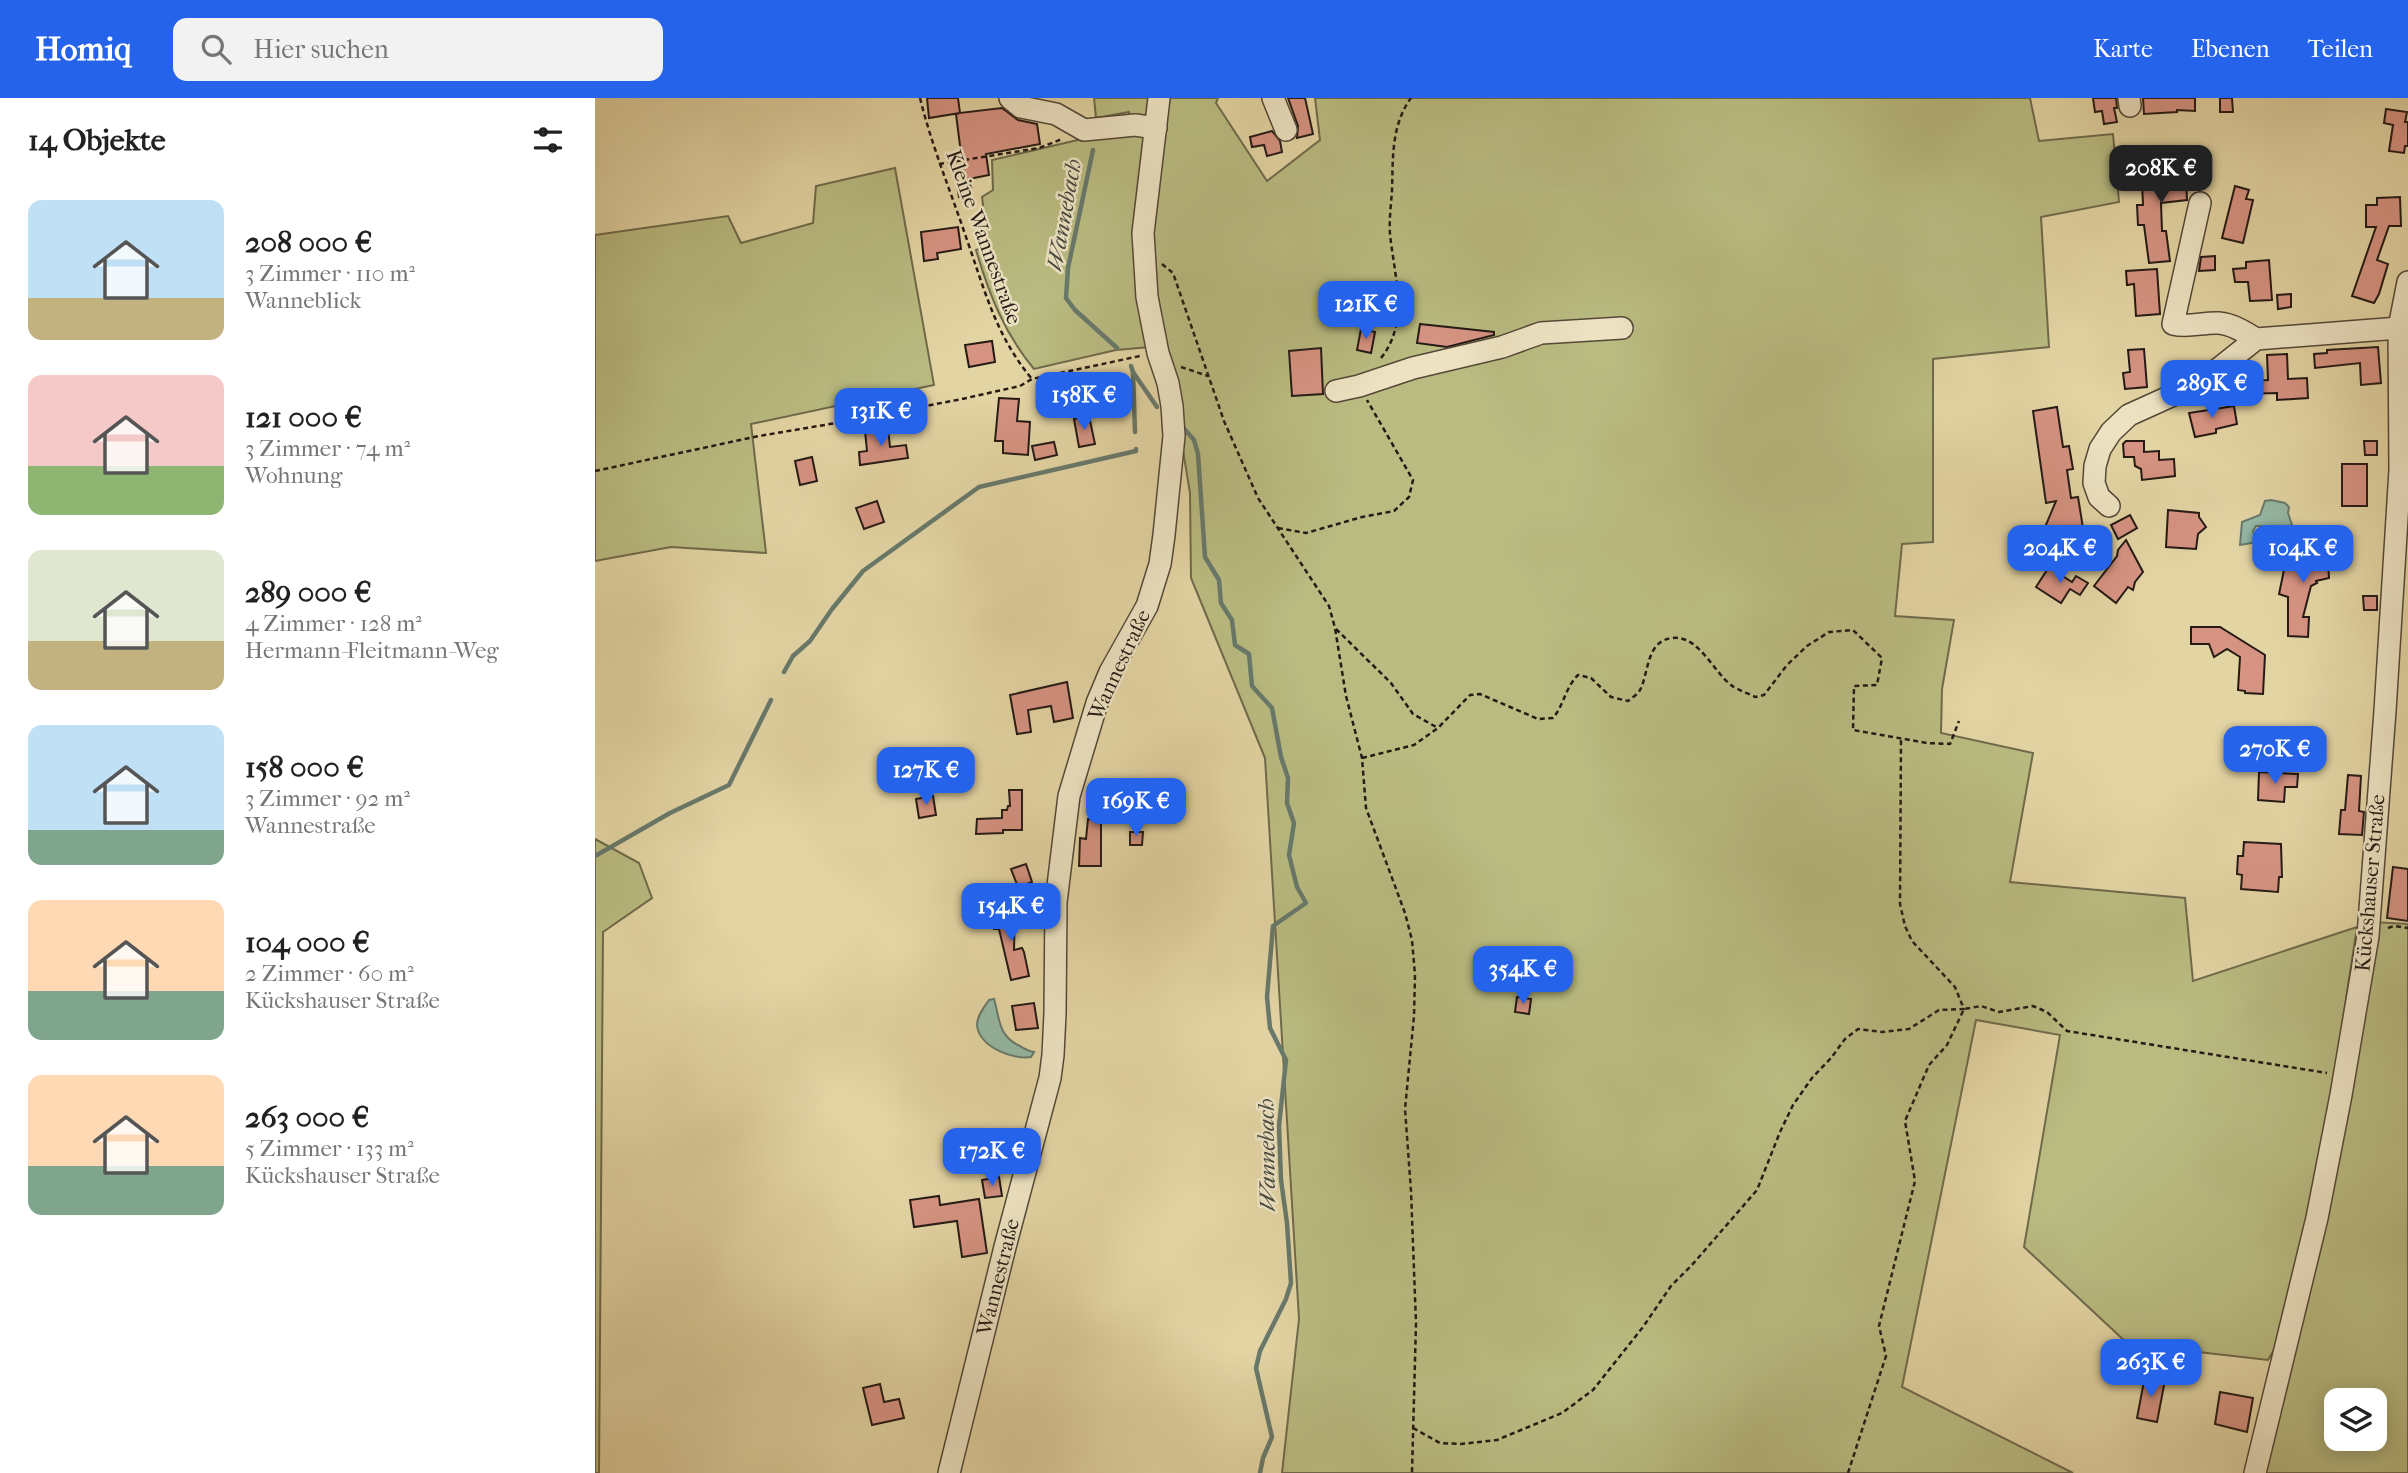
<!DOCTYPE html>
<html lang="de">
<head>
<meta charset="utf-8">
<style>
	:root { --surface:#fff; --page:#f2f2f2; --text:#222; --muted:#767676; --accent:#2563eb }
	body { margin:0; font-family:"IM FELL French Canon",serif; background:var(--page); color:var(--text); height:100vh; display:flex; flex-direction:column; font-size:26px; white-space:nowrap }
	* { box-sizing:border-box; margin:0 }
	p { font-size:23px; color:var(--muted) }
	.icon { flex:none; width:38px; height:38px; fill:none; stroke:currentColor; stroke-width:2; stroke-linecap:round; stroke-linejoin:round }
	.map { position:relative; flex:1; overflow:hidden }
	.details { display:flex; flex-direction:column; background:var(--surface); width:595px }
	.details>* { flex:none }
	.controls { position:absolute; left:1729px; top:1290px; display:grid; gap:14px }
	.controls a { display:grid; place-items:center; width:63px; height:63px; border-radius:14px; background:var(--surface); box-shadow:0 4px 18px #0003; font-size:35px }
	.price { position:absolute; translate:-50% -60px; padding:0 16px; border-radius:14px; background:var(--accent); color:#fff; font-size:23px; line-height:46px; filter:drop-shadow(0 2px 4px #0008) }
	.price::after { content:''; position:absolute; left:50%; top:42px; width:21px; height:16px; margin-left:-10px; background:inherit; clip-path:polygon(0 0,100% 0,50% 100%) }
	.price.on { background:#222; color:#fff }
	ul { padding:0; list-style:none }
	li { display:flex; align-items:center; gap:21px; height:175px; padding:0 28px }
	li span { display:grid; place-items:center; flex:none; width:196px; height:140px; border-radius:14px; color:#555 }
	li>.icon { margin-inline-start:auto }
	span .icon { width:84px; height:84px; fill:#fffc; stroke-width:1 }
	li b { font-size:30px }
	h2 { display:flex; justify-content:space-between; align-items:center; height:84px; padding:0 28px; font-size:30px }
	header { display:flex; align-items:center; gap:42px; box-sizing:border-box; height:98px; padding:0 35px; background:var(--accent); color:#fff }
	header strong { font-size:33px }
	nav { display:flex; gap:38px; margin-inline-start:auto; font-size:24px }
	.search { width:490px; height:63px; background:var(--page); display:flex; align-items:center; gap:18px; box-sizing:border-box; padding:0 24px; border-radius:14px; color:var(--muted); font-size:26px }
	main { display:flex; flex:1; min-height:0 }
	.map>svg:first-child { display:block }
	.green { fill:#b9bb81; stroke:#6f6a4b; stroke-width:2; fill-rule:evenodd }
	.water { fill:#95b8a4; stroke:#68796b; stroke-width:2 }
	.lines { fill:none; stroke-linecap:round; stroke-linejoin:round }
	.stream { stroke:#68796b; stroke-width:4.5 }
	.building { fill:#d69382; stroke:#251a15; stroke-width:2 }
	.minor-casing { stroke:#544838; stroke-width:24 }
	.path { stroke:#251a15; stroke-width:2.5; stroke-dasharray:5 3.5; stroke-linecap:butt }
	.minor { stroke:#ede3c3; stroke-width:21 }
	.labels { text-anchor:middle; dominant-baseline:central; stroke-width:5; stroke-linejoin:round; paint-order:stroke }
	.street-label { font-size:21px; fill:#251a15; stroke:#ede3c3 }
	.water-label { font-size:23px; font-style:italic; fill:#474940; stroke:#ede3c3 }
</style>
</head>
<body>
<header>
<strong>Homiq</strong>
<div class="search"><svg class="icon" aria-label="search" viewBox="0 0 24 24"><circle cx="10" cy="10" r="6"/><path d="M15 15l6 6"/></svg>Hier suchen</div>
<nav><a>Karte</a><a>Ebenen</a><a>Teilen</a></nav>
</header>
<main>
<section class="details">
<h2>14 Objekte<svg class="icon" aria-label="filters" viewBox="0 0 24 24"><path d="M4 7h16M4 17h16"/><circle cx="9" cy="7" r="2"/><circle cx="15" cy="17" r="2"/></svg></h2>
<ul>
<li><span style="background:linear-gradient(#bfe0f5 70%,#c2b280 0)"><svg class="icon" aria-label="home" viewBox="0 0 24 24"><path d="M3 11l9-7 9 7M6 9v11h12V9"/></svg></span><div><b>208 000 €</b><p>3 Zimmer · 110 m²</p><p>Wanneblick</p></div></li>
<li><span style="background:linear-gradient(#f6c9c9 65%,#8fb573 0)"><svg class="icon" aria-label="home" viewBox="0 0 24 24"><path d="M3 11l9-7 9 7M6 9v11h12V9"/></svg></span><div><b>121 000 €</b><p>3 Zimmer · 74 m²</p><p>Wohnung</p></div></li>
<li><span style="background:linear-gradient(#dfe7d0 65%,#c2b280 0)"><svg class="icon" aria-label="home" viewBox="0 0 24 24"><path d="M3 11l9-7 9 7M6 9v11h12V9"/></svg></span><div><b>289 000 €</b><p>4 Zimmer · 128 m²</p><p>Hermann-Fleitmann-Weg</p></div></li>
<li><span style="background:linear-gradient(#bfe0f5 75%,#7fa58c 0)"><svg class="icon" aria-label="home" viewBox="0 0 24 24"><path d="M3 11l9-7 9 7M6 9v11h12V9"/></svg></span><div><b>158 000 €</b><p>3 Zimmer · 92 m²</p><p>Wannestraße</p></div></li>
<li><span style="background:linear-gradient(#ffd9b3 65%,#7fa58c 0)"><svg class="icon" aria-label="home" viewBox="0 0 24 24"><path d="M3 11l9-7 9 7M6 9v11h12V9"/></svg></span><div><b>104 000 €</b><p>2 Zimmer · 60 m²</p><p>Kückshauser Straße</p></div></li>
<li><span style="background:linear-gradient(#ffd9b3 65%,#7fa58c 0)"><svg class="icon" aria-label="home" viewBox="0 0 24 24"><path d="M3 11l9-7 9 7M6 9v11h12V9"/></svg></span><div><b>263 000 €</b><p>5 Zimmer · 133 m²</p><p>Kückshauser Straße</p></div></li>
</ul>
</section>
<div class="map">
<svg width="1813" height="1375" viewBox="0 0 1813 1375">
	<rect width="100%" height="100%" fill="#e3d4a3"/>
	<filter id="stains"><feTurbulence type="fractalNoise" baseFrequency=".00286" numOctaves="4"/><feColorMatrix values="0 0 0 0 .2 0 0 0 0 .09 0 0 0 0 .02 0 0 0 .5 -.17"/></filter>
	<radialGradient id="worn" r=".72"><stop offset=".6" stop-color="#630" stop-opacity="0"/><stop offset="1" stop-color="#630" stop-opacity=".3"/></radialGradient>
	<g class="green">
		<path d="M499 0H623L621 5 672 83 725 42 720 0H1435L1444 43 1518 36 1524 104 1446 119 1454 249 1338 261V444L1307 446 1300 518 1359 522 1347 591 1346 635 1438 655 1415 784 1590 800 1598 883 1762 829 1733 1020 1779 824 1813 826V1375H1664L1686 1240 1673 1262 1533 1246 1429 1149 1465 937 1381 922 1307 1289 1478 1375H687L704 1221 670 660 596 480 595 395 555 150V249L521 252 439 271C409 235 394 196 381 152L393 147 387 99 398 92 397 62 487 41 535 34 534 14 501 20ZM1741 1302H1780V1340H1741Z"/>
		<path d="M300 70 339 287 156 326 171 455 76 449 0 463V137L133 118 146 145 218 125 221 88Z"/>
		<path d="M0 741 44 765 57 800 8 834 4 1375H0Z"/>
	</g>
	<g class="water">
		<path d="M1676 402 1690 405 1694 409 1693 415 1697 427 1695 442 1688 446 1687 452 1681 449 1678 439 1673 438 1672 434 1667 428H1661L1658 433 1662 444 1645 447 1647 424 1665 417 1670 403Z"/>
		<path d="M399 901C405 921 403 937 423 947 429 950 432 953 439 954L436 959C418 962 384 949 382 927 382 918 389 909 394 902Z"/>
	</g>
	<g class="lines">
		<g class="stream">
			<path d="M498 52 473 170 471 200 480 212 522 250"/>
			<path d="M536 268 538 274 562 309"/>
			<path d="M538 274 540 334"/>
			<path d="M585 326 599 342 603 356 610 459 624 482 626 505 637 522 640 547 654 556 657 588 677 610 686 659 693 680 692 705 699 725 694 757 702 789 711 805 678 828 672 899 675 930 691 962 684 1028 686 1082 692 1125 696 1185 691 1201 665 1253 661 1270 677 1339 668 1360 665 1375"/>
			<path d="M189 574 198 558 215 543 237 511 268 473 384 389 541 353V351"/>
			<path d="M0 758 75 715 134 687 176 602"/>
		</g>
	</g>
	<g class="building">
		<path d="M332 0H363L365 15 407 10 423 22 442 26 445 46 391 56 394 77 374 81 377 96 364 99 359 72 368 71 361 16 365 15 334 20Z"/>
		<path d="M693 0H710L718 36 702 40 703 28Z"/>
		<path d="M1498 0H1521L1522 10H1519L1522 24 1509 26 1507 13 1500 14Z"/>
		<path d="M1548 0H1600V13L1582 12V14L1549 16Z"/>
		<path d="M1625 0H1637L1638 14H1625Z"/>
		<path d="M1791 11 1812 14 1810 24H1813V48H1810L1809 55 1794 53 1798 27 1789 25Z"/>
		<path d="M677 33 685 43 687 54 672 58 669 47 657 49 655 39Z"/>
		<path d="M1590 58 1592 102 1566 105 1567 133H1571L1575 163 1554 165 1549 127H1543L1542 107H1548L1547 84 1565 82 1563 62Z"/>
		<path d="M1640 88 1654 92 1651 101 1658 102 1648 145 1627 140Z"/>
		<path d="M1805 99 1806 128H1794L1782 162 1793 166 1784 196 1779 205 1757 198 1781 129H1771V107H1782V100Z"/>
		<path d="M363 129 366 151 342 155 343 161 329 163 326 134Z"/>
		<path d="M1620 158V172L1604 173 1606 159Z"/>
		<path d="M1674 162 1677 202 1655 203 1653 184H1640L1638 171 1651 170V164Z"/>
		<path d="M1562 171 1565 216 1541 218 1539 186 1532 187 1531 173Z"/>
		<path d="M1696 196V209L1683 211 1682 197Z"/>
		<path d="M825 226 899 234V237L852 249 822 245Z"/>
		<path d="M766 231 780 234 776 255 762 252Z"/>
		<path d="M397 243 400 264 374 269 370 247Z"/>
		<path d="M1783 249 1786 285 1766 287 1765 265 1720 270 1719 256 1732 255V252Z"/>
		<path d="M726 250 728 296 697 298 694 253Z"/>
		<path d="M1549 251 1552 289 1530 291 1528 275 1535 274 1533 252Z"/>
		<path d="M1692 256 1693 281 1712 280 1713 300 1682 302V295L1646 296 1647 283 1673 282 1672 257Z"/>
		<path d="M266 298 269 314 255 316 252 301Z"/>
		<path d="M404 300 424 301 422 323 435 324 433 357 408 355V343H400Z"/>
		<path d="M1639 308 1642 326 1621 331V335L1600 339 1594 315Z"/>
		<path d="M1462 309 1468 349 1474 348 1478 371 1472 372 1476 400 1483 399 1488 430 1496 431 1494 446 1462 445 1458 452 1440 445 1445 433 1448 434 1461 403 1451 405 1438 313Z"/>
		<path d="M494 318 500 346 484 349 479 321Z"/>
		<path d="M293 330 295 349 311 347 313 360 265 367 264 354 272 353 270 333Z"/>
		<path d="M1531 343H1549V354L1564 353V362L1579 361 1580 378 1547 382 1546 371 1540 368 1539 359H1529L1528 346Z"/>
		<path d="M1769 343H1782V357H1770Z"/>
		<path d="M459 344 462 357 440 362 437 348Z"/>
		<path d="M217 359 222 383 205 387 200 363Z"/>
		<rect x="1747" y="366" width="25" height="42"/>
		<path d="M282 403 289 424 269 431 261 410Z"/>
		<path d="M1573 412 1604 415V419L1611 429 1603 436 1601 451 1571 449Z"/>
		<path d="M1535 417 1542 430 1523 441 1516 427Z"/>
		<path d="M1712 441H1718L1724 447 1735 452 1733 464 1734 480 1721 483 1722 485 1716 488 1708 519H1714L1713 539 1693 538V499L1684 496 1690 467 1698 469 1704 457 1711 455 1709 447Z"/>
		<path d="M1531 442 1548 474 1540 484 1538 492 1533 489 1521 505 1499 488 1522 458 1523 452Z"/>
		<path d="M1454 469 1477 484 1481 478 1493 485 1485 497 1475 491 1466 505 1441 489Z"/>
		<path d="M1768 498H1782V512H1769Z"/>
		<path d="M1596 529H1625L1670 557 1668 596 1650 595V593L1643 592 1645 559 1632 551 1619 559 1614 546H1596Z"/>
		<path d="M472 584 478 620 459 624 456 608 433 612 436 634 422 636 415 597Z"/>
		<path d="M1664 674 1703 676 1702 689H1690L1689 704 1663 702Z"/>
		<path d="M1753 677 1766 678 1764 713 1769 714 1767 737 1744 736 1746 712H1750Z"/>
		<path d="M414 692H427V732H408V735L381 736 382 721 407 720V712H412L413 708H415Z"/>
		<path d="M338 698 341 717 324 720 321 701Z"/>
		<path d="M493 721 506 722V768H484L485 740 491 741Z"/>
		<path d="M535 734H548L547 747H535Z"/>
		<path d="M1649 744 1686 746 1687 779H1684L1683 794 1646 791 1647 777 1642 776 1643 758H1648Z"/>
		<path d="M431 766 437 784 423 789 416 771Z"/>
		<path d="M1798 769 1813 771V823L1792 820Z"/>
		<path d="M399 811 420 812 419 852 427 850 429 854 434 878 416 882 404 831H399Z"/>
		<path d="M922 899 936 901 934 916 920 914Z"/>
		<path d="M439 905 443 930 421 932 417 908Z"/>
		<path d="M404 1079 407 1098 390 1100 387 1082Z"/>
		<path d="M344 1098 345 1107 384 1101 392 1155 367 1159 362 1123 319 1129 315 1102Z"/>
		<path d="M1550 1278 1570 1282 1562 1324 1542 1320Z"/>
		<path d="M285 1286 289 1304 304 1301 309 1320 277 1327 268 1290Z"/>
		<path d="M1625 1294 1658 1300 1652 1334 1620 1326Z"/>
	</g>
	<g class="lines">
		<g class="minor-casing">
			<g id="minor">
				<path d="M415 0 426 9 461 16 489 32 540 27 561 30"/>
				<path d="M678 0 691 32"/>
				<path d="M1534 0 1535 8"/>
				<path d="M1605 105 1578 226C1594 230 1608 224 1624 225 1637 226 1650 234 1661 241"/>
				<path d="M741 293 764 288 818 270 907 249 946 235 1027 230"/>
				<path d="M1514 408 1504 399 1499 385 1500 368 1505 351 1516 334 1534 317 1607 284 1661 241 1804 230"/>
				<path d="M354 1375 410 1149 455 980 458 957 460 915 461 804 474 698 502 605 515 574 552 508 565 466 569 437 579 338 577 308 573 285 563 255 552 199 548 135 564 0"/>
				<path d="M1660 1375 1722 1120 1746 997 1773 838 1790 613 1805 372 1804 230 1813 184"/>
			</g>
		</g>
		<g class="path">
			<path d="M325 0C337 49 356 94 372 142 390 193 401 238 437 281"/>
			<path d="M344 66 444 50 467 41"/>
			<path d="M567 166 578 175 629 323 663 400 734 508 740 530 751 598 767 660 771 710 810 815 817 842 820 877 819 918 810 1011 816 1093 821 1225 817 1375"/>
			<path d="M786 260C815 224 799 177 795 136 794 122 796 107 797 93 798 61 796 27 816 0"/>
			<path d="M586 269 613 278"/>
			<path d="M0 373 164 338 253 323 367 301 425 288 437 281 545 258"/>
			<path d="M683 430 711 435 767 419 799 413 814 399 818 382 772 302"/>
			<path d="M741 531 796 585 818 616 843 630"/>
			<path d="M767 660 819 647 843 630 875 597 885 596 943 621 958 620C969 607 970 590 983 577L996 580 1016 599 1033 603C1037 600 1043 596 1045 592 1054 575 1051 542 1078 540 1103 537 1118 573 1136 587 1142 592 1153 595 1160 599L1169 597 1192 567 1212 548 1234 534 1258 532 1287 560 1282 587 1259 588 1258 632 1332 645 1355 646 1364 623"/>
			<path d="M1793 830 1799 828 1813 830"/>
			<path d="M818 1330 845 1345 866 1346 902 1342 967 1315 998 1292 1048 1229 1076 1188 1097 1167 1162 1092 1185 1034 1198 1007 1217 980 1236 960 1250 941 1263 931 1287 934 1314 931 1344 912 1369 911 1360 889 1317 843 1310 828 1305 806 1306 641"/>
			<path d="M1253 1375 1291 1258 1284 1228 1320 1083 1310 1023 1334 967 1352 947 1369 911 1386 908 1404 914 1438 908 1452 914 1472 933 1732 975"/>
		</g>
		<use href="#minor" class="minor"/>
	</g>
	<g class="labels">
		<g class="street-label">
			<text transform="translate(389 139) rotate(70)">Kleine Wannestraße</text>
			<text transform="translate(524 567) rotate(-65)">Wannestraße</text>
			<text transform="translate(1775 785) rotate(-85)">Kückshauser Straße</text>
			<text transform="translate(403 1179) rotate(-76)">Wannestraße</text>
		</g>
		<g class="water-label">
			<text transform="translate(469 117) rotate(-80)">Wannebach</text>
			<text transform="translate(672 1057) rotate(-91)">Wannebach</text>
		</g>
	</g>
	<rect width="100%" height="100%" filter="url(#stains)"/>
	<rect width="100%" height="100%" fill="url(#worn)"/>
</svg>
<div class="controls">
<a><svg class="icon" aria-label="layers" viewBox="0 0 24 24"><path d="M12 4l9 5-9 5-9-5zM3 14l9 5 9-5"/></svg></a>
</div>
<b class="price on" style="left:1566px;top:107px">208K €</b>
<b class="price" style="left:771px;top:243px">121K €</b>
<b class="price" style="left:1617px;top:322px">289K €</b>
<b class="price" style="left:489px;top:334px">158K €</b>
<b class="price" style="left:286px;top:350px">131K €</b>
<b class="price" style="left:1465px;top:487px">204K €</b>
<b class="price" style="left:1708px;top:487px">104K €</b>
<b class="price" style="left:1680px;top:688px">270K €</b>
<b class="price" style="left:331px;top:709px">127K €</b>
<b class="price" style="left:541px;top:740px">169K €</b>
<b class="price" style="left:416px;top:845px">154K €</b>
<b class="price" style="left:928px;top:908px">354K €</b>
<b class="price" style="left:397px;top:1090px">172K €</b>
<b class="price" style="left:1556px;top:1301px">263K €</b>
</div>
</main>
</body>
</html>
